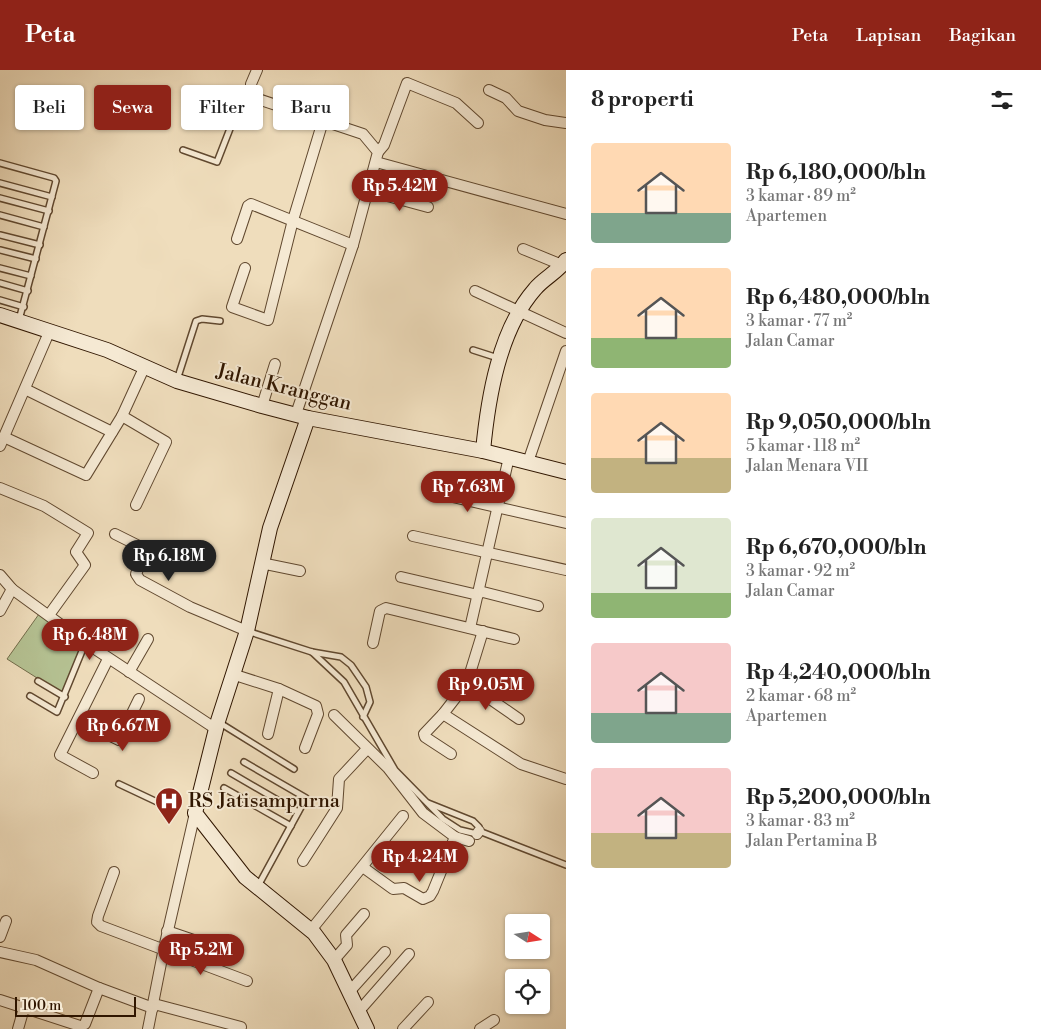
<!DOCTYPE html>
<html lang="id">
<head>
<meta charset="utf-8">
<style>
	:root { --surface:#fff; --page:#f6f6f6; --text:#222; --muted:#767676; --accent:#8f2418 }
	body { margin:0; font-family:"Libre Bodoni",serif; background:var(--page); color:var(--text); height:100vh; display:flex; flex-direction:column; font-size:19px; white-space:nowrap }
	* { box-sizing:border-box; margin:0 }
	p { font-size:16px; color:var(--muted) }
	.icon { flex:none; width:28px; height:28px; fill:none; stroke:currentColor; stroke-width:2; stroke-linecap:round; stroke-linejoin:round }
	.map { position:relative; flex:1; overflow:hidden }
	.side { display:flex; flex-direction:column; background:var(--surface); width:475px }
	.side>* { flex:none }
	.top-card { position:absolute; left:15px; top:15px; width:475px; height:45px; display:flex; gap:10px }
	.needle { width:32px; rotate:102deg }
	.fabs { position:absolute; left:505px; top:844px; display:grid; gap:10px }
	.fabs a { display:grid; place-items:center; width:45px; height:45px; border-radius:5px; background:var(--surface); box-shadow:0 1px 4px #0004; font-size:25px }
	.scale { position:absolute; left:15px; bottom:12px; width:121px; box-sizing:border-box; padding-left:5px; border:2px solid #301600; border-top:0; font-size:14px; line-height:18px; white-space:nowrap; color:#301600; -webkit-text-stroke:4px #f5e9d3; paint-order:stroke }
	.price { position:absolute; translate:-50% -42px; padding:0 11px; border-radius:18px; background:var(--accent); color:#fff; font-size:16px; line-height:32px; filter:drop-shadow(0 1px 2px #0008) }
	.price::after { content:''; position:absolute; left:50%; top:30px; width:15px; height:11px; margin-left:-8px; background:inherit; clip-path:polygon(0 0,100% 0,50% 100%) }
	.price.current { background:#222; color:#fff }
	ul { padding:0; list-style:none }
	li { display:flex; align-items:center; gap:15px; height:125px; padding:0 25px }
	li span { display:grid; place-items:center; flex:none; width:140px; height:100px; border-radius:5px; color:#555 }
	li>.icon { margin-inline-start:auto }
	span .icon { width:60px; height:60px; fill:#fffc; stroke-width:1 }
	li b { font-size:21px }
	h2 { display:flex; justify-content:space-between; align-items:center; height:60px; padding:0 25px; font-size:21px }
	.tag { padding:0 18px; border-radius:5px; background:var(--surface); box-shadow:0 1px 4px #0004; font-size:18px; line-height:45px }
	.tag.current { background:var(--accent); color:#fff }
	header { display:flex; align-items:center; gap:30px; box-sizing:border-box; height:70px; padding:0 25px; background:var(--accent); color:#fff }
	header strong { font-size:24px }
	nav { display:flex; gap:28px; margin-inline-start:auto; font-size:18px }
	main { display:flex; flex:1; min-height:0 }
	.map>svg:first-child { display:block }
	.green { fill:#b5c293; stroke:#726c4a }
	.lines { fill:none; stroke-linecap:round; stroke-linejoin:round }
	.lane-casing { stroke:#60482f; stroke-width:8 }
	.street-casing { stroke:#60482f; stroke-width:12 }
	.secondary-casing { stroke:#301600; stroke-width:16 }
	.lane { stroke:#f5e9d3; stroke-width:5 }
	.street { stroke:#f5e9d3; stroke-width:10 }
	.secondary { stroke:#f5e9d3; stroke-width:14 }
	.labels { text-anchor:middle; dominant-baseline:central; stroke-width:4; stroke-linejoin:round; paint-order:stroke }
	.street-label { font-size:20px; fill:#301600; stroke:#f5e9d3 }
	.poi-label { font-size:20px; fill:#301600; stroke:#f5e9d3; text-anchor:start }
</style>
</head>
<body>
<header>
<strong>Peta</strong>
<nav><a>Peta</a><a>Lapisan</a><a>Bagikan</a></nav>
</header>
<main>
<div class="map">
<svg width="566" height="959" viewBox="0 0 566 959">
	<rect width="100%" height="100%" fill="#efddbc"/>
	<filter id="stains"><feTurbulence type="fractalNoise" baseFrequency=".004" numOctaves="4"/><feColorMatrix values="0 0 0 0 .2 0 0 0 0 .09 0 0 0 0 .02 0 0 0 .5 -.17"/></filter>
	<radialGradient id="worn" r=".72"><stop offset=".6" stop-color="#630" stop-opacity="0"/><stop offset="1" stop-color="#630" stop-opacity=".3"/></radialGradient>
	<path class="green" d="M39 544 81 575 64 625 7 589Z"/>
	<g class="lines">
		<g class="lane-casing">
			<g id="lane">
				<path d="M183 80 217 92 240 33 250 30 252 28"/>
				<path d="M0 93 54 108 56 111 19 250"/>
				<path d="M0 113 52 127"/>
				<path d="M0 128 49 141"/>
				<path d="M0 145 44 157"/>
				<path d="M0 165 40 175"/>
				<path d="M0 180 36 189"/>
				<path d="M0 198 31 206"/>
				<path d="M0 213 28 221"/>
				<path d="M0 230 24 237"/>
				<path d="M473 280 498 288"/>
				<path d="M177 310 196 251 202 249 220 251"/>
				<path d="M247 561 312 582 341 587 351 595 366 617 370 632 363 647"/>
				<path d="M312 582 344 612 395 700 443 749 460 760 477 764"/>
				<path d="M38 611 65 627"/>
				<path d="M30 626 57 642 82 581"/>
				<path d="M220 653 294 699"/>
				<path d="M244 692 306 728 258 816"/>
				<path d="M231 703 298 742"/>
				<path d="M119 714 172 739"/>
				<path d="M224 718 291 756"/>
				<path d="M428 733 473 751 479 757V761L566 795"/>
			</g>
		</g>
		<g class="street-casing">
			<g id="street">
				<path d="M257 0 251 14 252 27 363 64 378 82 353 175 296 344"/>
				<path d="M489 20 506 28 518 41 545 50 566 53"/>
				<path d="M378 82 384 75 407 13 456 33 478 53"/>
				<path d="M376 92 566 144"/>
				<path d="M369 121 428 137"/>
				<path d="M237 169 248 136 251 134 353 175"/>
				<path d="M523 179 562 195"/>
				<path d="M245 198 232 237 268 250 293 150 323 51"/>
				<path d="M475 221 566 263"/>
				<path d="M29 321 112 362"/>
				<path d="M262 336 275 294"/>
				<path d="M122 346 166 372 136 435"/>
				<path d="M6 368 86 405 122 346 144 298"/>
				<path d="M0 376 50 260"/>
				<path d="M528 392 566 281"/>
				<path d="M0 418 44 436 88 463 76 482 85 495 49 545"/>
				<path d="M444 425 566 453"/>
				<path d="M115 464 139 476 145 482 136 504 140 510 190 537 247 561"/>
				<path d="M413 466 566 500"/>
				<path d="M261 493 300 501"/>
				<path d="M0 505 12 519 86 573 216 659"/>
				<path d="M401 507 478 525"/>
				<path d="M479 521 538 536"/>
				<path d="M0 541 12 519"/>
				<path d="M470 558 509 387"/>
				<path d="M373 573 380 541 386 538 514 569"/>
				<path d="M129 602 148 569"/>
				<path d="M232 604 279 619 316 636 318 644 305 678"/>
				<path d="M467 613 519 649"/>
				<path d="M443 644 521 694 566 709"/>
				<path d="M334 645 388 698 423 743 455 767 469 771"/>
				<path d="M78 650 119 670 139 629"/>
				<path d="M268 664 279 619"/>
				<path d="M451 684 425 667 424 664 443 644 467 613 483 561"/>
				<path d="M93 703 60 685 108 589"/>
				<path d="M477 764 479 761"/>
				<path d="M303 791 337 738 339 709 367 679"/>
				<path d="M364 798 393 819 404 818 423 829 430 826 433 821 455 767"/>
				<path d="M114 802 98 846 97 852 101 856 247 911"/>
				<path d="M311 860 403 746"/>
				<path d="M167 861 220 879"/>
				<path d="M0 867 6 851"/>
				<path d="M0 882 36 890 99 918"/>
				<path d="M334 890 347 875 346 865 364 844"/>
				<path d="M350 921 385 882"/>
				<path d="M0 930 80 956 85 954 99 918 153 938"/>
				<path d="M154 934 241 957"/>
				<path d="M359 941 409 884"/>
				<path d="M18 959 24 938"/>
				<path d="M148 959 164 878 195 743"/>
				<path d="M403 959 428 932"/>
				<path d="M480 959 494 950"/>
			</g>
		</g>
		<g class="secondary-casing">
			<g id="secondary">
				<path d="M0 245 107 280 177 311 262 336 308 348 483 381 566 402"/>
				<path d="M308 348 270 458 247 561 218 651 195 743 245 807 314 863 334 890 367 959"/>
				<path d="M483 381C488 328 499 260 535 219 544 208 558 202 566 190"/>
			</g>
		</g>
		<use href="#lane" class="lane"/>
		<use href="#street" class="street"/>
		<use href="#secondary" class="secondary"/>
	</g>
	<defs>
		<g id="hospital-pin" transform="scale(1.4375)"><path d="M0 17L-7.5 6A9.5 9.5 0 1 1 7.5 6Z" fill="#8f2418" stroke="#f5e9d3"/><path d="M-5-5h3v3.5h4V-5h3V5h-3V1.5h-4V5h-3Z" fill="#fff"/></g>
	</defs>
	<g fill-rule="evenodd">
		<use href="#hospital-pin" x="169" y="731"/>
	</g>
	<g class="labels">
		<g class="street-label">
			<text transform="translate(284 318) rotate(14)">Jalan Kranggan</text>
		</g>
		<g class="poi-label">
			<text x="188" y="731">RS Jatisampurna</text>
		</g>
	</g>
	<rect width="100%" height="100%" filter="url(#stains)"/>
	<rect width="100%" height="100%" fill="url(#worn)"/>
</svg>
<div class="fabs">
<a><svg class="needle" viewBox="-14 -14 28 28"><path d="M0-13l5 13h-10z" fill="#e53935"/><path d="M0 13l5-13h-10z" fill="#767676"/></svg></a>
<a><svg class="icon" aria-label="locate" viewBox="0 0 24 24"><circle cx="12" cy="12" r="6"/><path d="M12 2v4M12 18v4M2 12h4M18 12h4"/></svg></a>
</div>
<div class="scale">100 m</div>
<b class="price" style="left:400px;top:142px">Rp 5.42M</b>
<b class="price" style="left:468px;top:443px">Rp 7.63M</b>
<b class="price current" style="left:169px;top:512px">Rp 6.18M</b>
<b class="price" style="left:90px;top:591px">Rp 6.48M</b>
<b class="price" style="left:486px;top:641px">Rp 9.05M</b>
<b class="price" style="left:123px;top:682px">Rp 6.67M</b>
<b class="price" style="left:420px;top:813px">Rp 4.24M</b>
<b class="price" style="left:201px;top:906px">Rp 5.2M</b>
<div class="top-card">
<a class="tag">Beli</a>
<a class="tag current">Sewa</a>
<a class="tag">Filter</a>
<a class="tag">Baru</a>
</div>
</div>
<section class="side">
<h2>8 properti<svg class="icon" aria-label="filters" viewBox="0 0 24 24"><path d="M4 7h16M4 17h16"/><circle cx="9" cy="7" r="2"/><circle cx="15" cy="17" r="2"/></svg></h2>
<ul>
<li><span style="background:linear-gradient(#ffd9b3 70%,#7fa58c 0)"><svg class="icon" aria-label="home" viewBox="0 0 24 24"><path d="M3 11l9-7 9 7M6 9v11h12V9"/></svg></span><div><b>Rp 6,180,000/bln</b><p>3 kamar · 89 m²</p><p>Apartemen</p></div></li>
<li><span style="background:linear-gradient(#ffd9b3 70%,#8fb573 0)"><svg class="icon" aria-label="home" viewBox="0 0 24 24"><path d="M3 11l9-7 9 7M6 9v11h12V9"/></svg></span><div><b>Rp 6,480,000/bln</b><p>3 kamar · 77 m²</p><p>Jalan Camar</p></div></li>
<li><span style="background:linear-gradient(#ffd9b3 65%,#c2b280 0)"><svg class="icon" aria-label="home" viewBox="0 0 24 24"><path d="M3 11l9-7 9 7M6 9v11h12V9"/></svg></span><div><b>Rp 9,050,000/bln</b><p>5 kamar · 118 m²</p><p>Jalan Menara VII</p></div></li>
<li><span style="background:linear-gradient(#dfe7d0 75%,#8fb573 0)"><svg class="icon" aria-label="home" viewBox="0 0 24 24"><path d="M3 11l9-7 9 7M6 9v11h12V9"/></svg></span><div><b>Rp 6,670,000/bln</b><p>3 kamar · 92 m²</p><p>Jalan Camar</p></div></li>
<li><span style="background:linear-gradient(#f6c9c9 70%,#7fa58c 0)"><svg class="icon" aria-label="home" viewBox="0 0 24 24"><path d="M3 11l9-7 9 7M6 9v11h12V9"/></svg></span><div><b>Rp 4,240,000/bln</b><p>2 kamar · 68 m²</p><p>Apartemen</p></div></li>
<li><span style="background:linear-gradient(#f6c9c9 65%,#c2b280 0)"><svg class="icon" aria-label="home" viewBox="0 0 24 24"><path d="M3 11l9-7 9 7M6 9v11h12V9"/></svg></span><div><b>Rp 5,200,000/bln</b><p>3 kamar · 83 m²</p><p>Jalan Pertamina B</p></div></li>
</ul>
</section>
</main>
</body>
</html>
